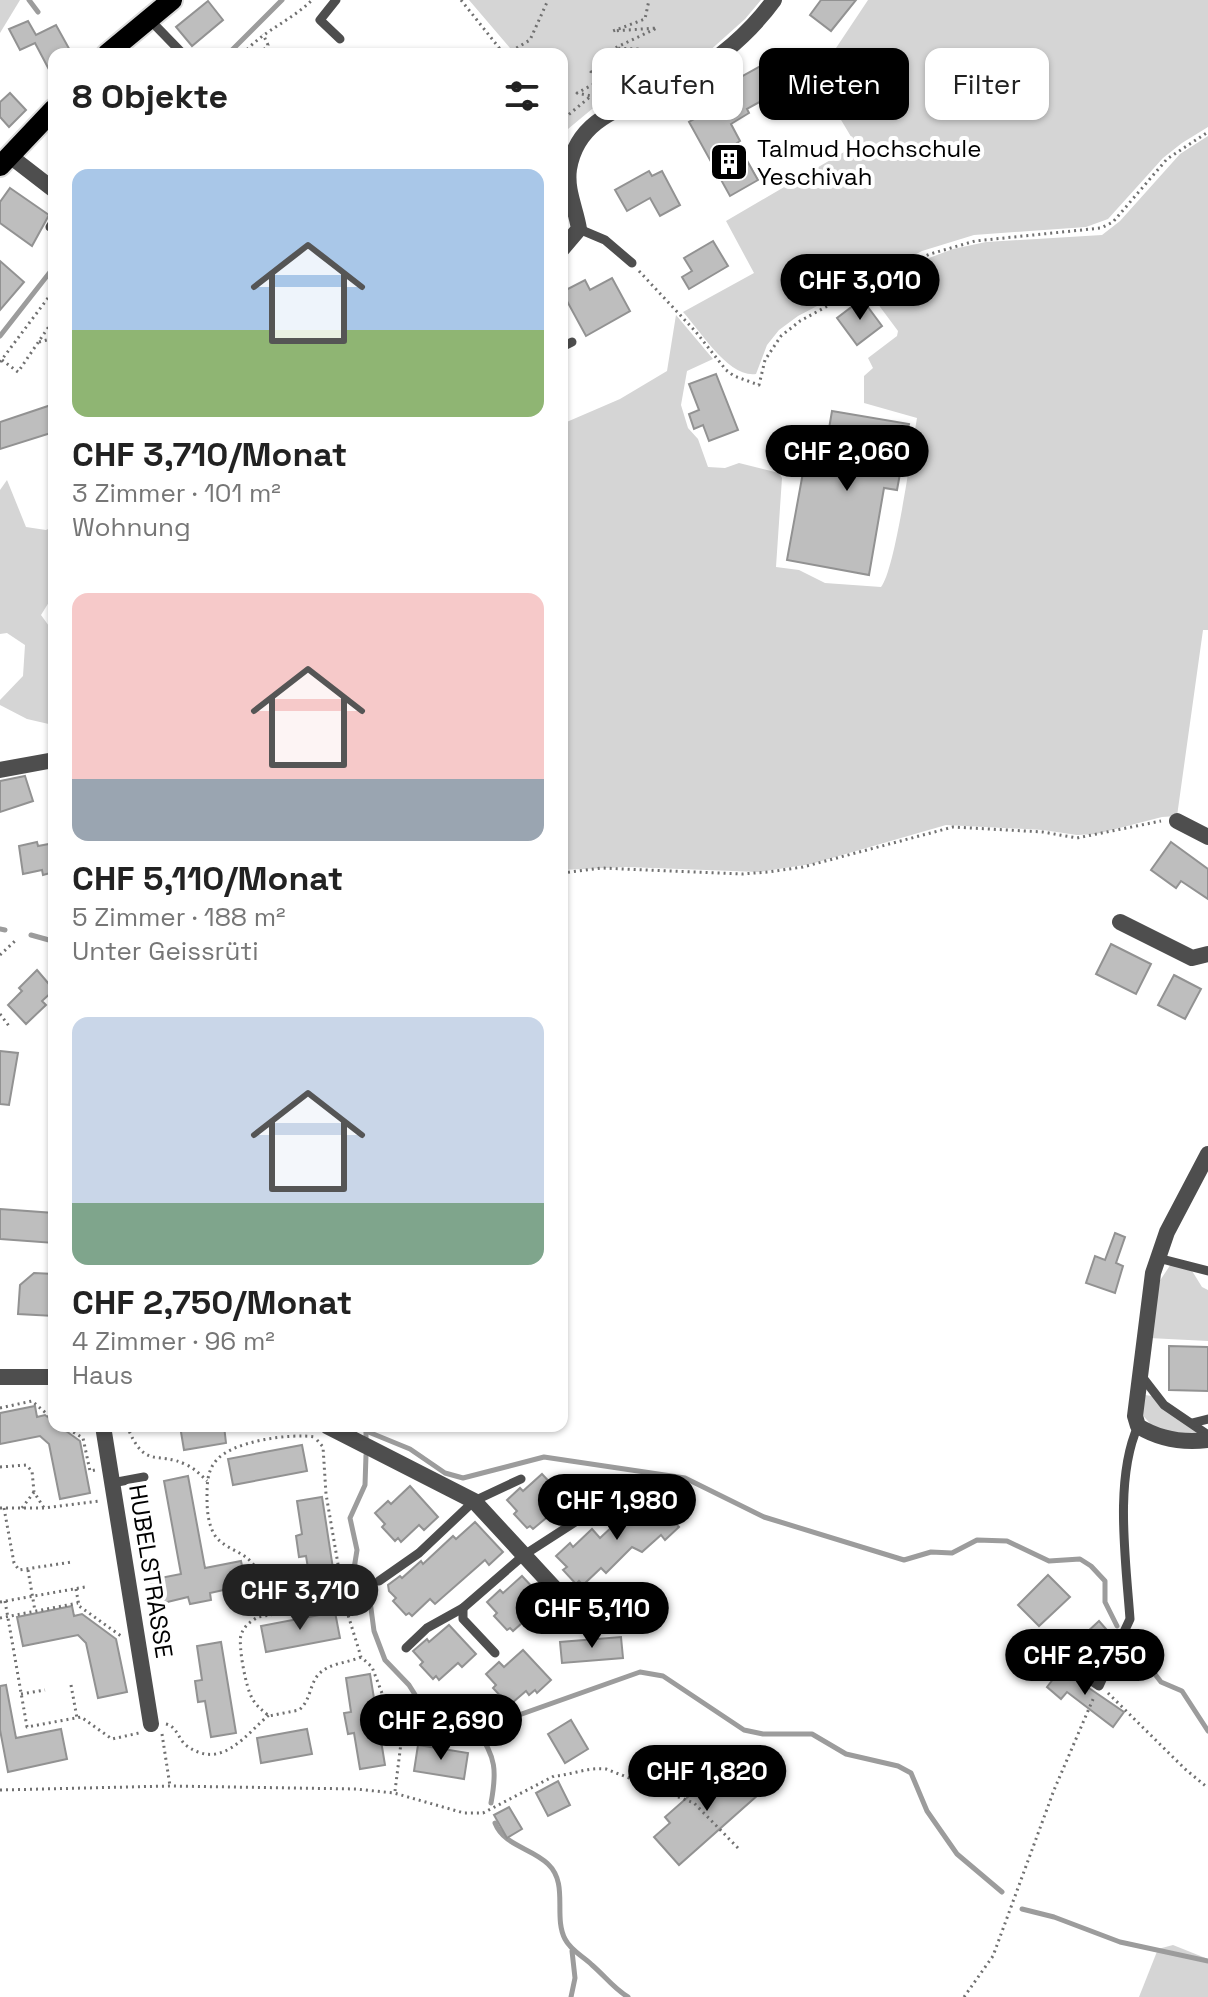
<!DOCTYPE html>
<html lang="de">
<head>
<meta charset="utf-8">
<style>
	:root { --surface:#fff; --page:#f2f2f2; --text:#222; --muted:#767676; --accent:#000 }
	body { margin:0; font-family:"Space Grotesk",sans-serif; background:var(--page); color:var(--text); height:100vh; display:flex; flex-direction:column; font-size:30px; white-space:nowrap }
	* { box-sizing:border-box; margin:0 }
	p { font-size:26px; color:var(--muted) }
	.icon { flex:none; width:44px; height:44px; fill:none; stroke:currentColor; stroke-width:2; stroke-linecap:round; stroke-linejoin:round }
	.map { position:relative; flex:1; overflow:hidden }
	.details { position:absolute; left:48px; top:48px; width:520px; height:1384px; display:flex; flex-direction:column; background:var(--surface); border-radius:16px; box-shadow:0 2px 6px #0004 }
	.details>* { flex:none }
	.banner { position:absolute; left:592px; top:48px; width:496px; height:72px; display:flex; gap:16px }
	.price { position:absolute; translate:-50% -68px; padding:0 18px; border-radius:28px; background:var(--accent); color:#fff; font-size:26px; line-height:52px; filter:drop-shadow(0 2px 4px #0008) }
	.price::after { content:''; position:absolute; left:50%; top:48px; width:24px; height:18px; margin-left:-12px; background:inherit; clip-path:polygon(0 0,100% 0,50% 100%) }
	.price.active { background:#222; color:#fff }
	ul { padding:0; list-style:none }
	li { display:grid; align-content:center; gap:16px; height:424px; padding:0 24px }
	li span { display:grid; place-items:center; height:248px; border-radius:16px; color:#555 }
	li>.icon { margin-inline-start:auto }
	span .icon { width:144px; height:144px; fill:#fffc; stroke-width:1 }
	li b { font-size:34px }
	h2 { display:flex; justify-content:space-between; align-items:center; height:96px; padding:0 24px; font-size:34px }
	.pill { padding:0 28px; border-radius:16px; background:var(--surface); box-shadow:0 2px 6px #0004; font-size:28px; line-height:72px }
	.pill.active { background:var(--accent); color:#fff }
	.map>svg:first-child { display:block }
	.green { fill:#d5d5d5 }
	.lines { fill:none; stroke-linecap:round; stroke-linejoin:round }
	.stream { stroke:#9c9c9c; stroke-width:5 }
	.building { fill:#bebebe; stroke:#929292; stroke-width:2 }
	.primary-casing { stroke:#dbdbdb; stroke-width:24 }
	.path { stroke:#707070; stroke-width:3; stroke-dasharray:2 4; stroke-linecap:butt }
	.lane { stroke:#4e4e4e; stroke-width:9 }
	.street { stroke:#4e4e4e; stroke-width:16 }
	.primary { stroke:#000; stroke-width:20 }
	.labels { text-anchor:middle; dominant-baseline:central; stroke-width:8; stroke-linejoin:round; paint-order:stroke }
	.poi-label { font-size:24px; fill:#000; stroke:#fff; text-anchor:start }
	.street-label { font-size:24px; fill:#000; stroke:#fff }
</style>
</head>
<body>
<div class="map">
<svg width="1208" height="1997" viewBox="0 0 1208 1997">
	<rect width="100%" height="100%" fill="#fff"/>
	<g class="green">
		<path d="M0 0H20L0 33Z"/>
		<path d="M469 0H761L745 19 697 62 611 99 592 109 562 134V54H511L510 48Z"/>
		<path d="M868 0H1208V127L1182 143 1163 158 1108 219 1086 227 974 235 922 251 798 316 779 330 767 345 756 374C728 378 700 330 683 312L754 273 726 221 856 145 816 78Z"/>
		<path d="M1208 136V630H1203L1177 816 1162 817 1096 834 1077 835 1043 830 946 825 811 864 759 872 626 867 562 870V424L620 399 667 371 676 315 713 359 687 371 681 405 688 428 698 439 708 467 725 468 739 463 779 473 782 478 776 567 799 570 825 583 881 587C895 571 912 447 917 418L864 403V376L873 368 868 358 897 336 898 331 866 288 921 261 953 249 986 242 1102 235 1120 221 1180 154Z"/>
		<path d="M7 480 26 527 46 530 54 526V594L41 615 54 633 53 725 27 719 0 705V700L23 676 25 645 7 633 0 634V490Z"/>
		<path d="M1171 1264 1189 1266 1202 1287 1208 1290V1341L1149 1338 1153 1291Z"/>
		<path d="M1145 1395 1152 1396 1197 1431V1434L1190 1437 1153 1427 1140 1412Z"/>
		<path d="M1173 1945 1208 1959V1997H1139L1158 1949Z"/>
	</g>
	<g class="lines">
		<g class="stream">
			<path d="M29 0 38 12"/>
			<path d="M228 54 282 0"/>
			<path d="M0 336 54 267"/>
			<path d="M0 929 5 930"/>
			<path d="M31 935 49 940 54 945"/>
			<path d="M366 1426V1439"/>
			<path d="M366 1431 410 1449 445 1473 463 1478 544 1457 685 1478 764 1517 904 1560 931 1552 952 1553 977 1540 1007 1541 1049 1561 1080 1559 1091 1566 1105 1581V1602L1117 1626"/>
			<path d="M366 1455 365 1485 350 1518 357 1550 353 1575 370 1601 374 1631 385 1660 409 1685 429 1717 477 1730"/>
			<path d="M1131 1643 1161 1682 1182 1691 1208 1731"/>
			<path d="M477 1730 640 1672 663 1676 744 1730 763 1734H812L846 1754 898 1766 911 1773 927 1811 957 1854 1002 1892"/>
			<path d="M477 1730C496 1757 497 1771 491 1803"/>
			<path d="M495 1823C504 1846 532 1848 548 1864 569 1884 553 1916 565 1939 571 1951 583 1956 592 1965 605 1976 613 1988 628 1997"/>
			<path d="M1022 1909 1054 1917 1120 1942 1208 1961"/>
			<path d="M571 1997 575 1978 572 1951"/>
		</g>
	</g>
	<g class="building">
		<path d="M821 0H856L831 31 810 15Z"/>
		<path d="M208 1 223 20 192 46 176 27Z"/>
		<path d="M28 21 36 35 56 25 72 54H54V79L35 43 20 50 9 29Z"/>
		<path d="M775 58 790 85 747 109 749 113 731 124 740 141 737 143 758 180 730 196 689 122 739 94 732 82Z"/>
		<path d="M10 93 26 110 9 127 0 117V102Z"/>
		<path d="M649 171 652 176 662 171 680 205 660 216 650 198 627 211 615 190Z"/>
		<path d="M10 188 49 215 32 246 0 223V202Z"/>
		<path d="M713 241 728 266 689 289 682 277 692 271 684 258Z"/>
		<path d="M0 261 24 282 0 310Z"/>
		<path d="M612 278 630 311 586 336 562 292 585 280 590 290Z"/>
		<path d="M862 299 882 326 857 345 837 318Z"/>
		<path d="M716 374 738 430 709 441 703 425 694 429 689 414 699 410 689 384Z"/>
		<path d="M54 404V432L0 449V422Z"/>
		<path d="M832 411 909 424 897 490 884 488 869 575 787 560 804 467 822 470Z"/>
		<path d="M25 776 33 801 0 812V781Z"/>
		<path d="M37 842 38 846 54 843V872L43 875 42 870 23 874 19 846Z"/>
		<path d="M1171 842 1208 869V899L1181 881 1176 888 1151 870Z"/>
		<path d="M1111 944 1151 964 1136 994 1096 974Z"/>
		<path d="M37 970 54 990 42 1001 46 1005 26 1024 8 1005 22 991 19 988Z"/>
		<path d="M1174 975 1201 989 1185 1019 1158 1005Z"/>
		<path d="M0 1051 18 1053 9 1105 0 1104Z"/>
		<path d="M0 1209 54 1213V1243L0 1239Z"/>
		<path d="M1115 1233 1125 1237 1116 1263 1123 1266 1115 1293 1086 1283 1095 1256 1105 1260Z"/>
		<path d="M34 1273 54 1274V1316L18 1314 20 1285Z"/>
		<path d="M1169 1346 1208 1347V1391L1169 1390Z"/>
		<path d="M35 1406 37 1417 45 1415 54 1422V1426H59L80 1441 90 1493 60 1499 49 1444 40 1436 0 1444V1413Z"/>
		<path d="M180 1426H224L226 1443 184 1450Z"/>
		<path d="M302 1445 307 1471 233 1485 228 1459Z"/>
		<path d="M542 1474 570 1504 556 1517 552 1513 533 1529 530 1526 527 1528 514 1514 517 1511 507 1500 520 1488 523 1491Z"/>
		<path d="M188 1476 205 1568 241 1561 246 1585 210 1593 211 1600 190 1604 188 1597 155 1605 150 1580 181 1574 164 1481Z"/>
		<path d="M410 1486 438 1517 424 1530 419 1525 401 1542 398 1538 395 1541 382 1527 385 1524 375 1513 388 1501 391 1504Z"/>
		<path d="M322 1497 336 1588 312 1592 306 1556 299 1557 296 1536 302 1534 297 1501Z"/>
		<path d="M651 1497 679 1527 665 1540 661 1535 642 1552 632 1547 606 1573 601 1568 583 1585 579 1581 576 1584 563 1570 567 1567 556 1556 570 1543 573 1547 592 1529 600 1538 629 1511 632 1514Z"/>
		<path d="M475 1522 503 1552 489 1565 485 1560 435 1604 430 1599 412 1616 409 1613 406 1615 393 1601 396 1598 389 1591 388 1585 400 1576 402 1578 421 1561 423 1564 453 1536 456 1539Z"/>
		<path d="M1048 1575 1070 1597 1039 1626 1018 1605Z"/>
		<path d="M522 1576 550 1606 536 1619 532 1614 513 1631 510 1628 507 1630 494 1616 497 1613 487 1602 500 1590 503 1593Z"/>
		<path d="M72 1606 74 1616 82 1614 116 1639 127 1692 98 1698 86 1643 78 1635 23 1646 17 1617Z"/>
		<path d="M335 1612 340 1638 266 1652 261 1626Z"/>
		<path d="M1099 1621 1113 1637 1102 1651 1085 1634Z"/>
		<path d="M449 1625 476 1654 462 1667 458 1663 439 1680 436 1676 433 1679 420 1665 423 1662 413 1651 427 1639 429 1642Z"/>
		<path d="M621 1637 623 1658 562 1663 560 1642Z"/>
		<path d="M221 1642 236 1733 211 1737 205 1701 198 1702 195 1681 202 1680 197 1646Z"/>
		<path d="M523 1650 551 1680 537 1693 535 1690 529 1695 526 1691 512 1703 509 1699 506 1702 493 1688 496 1685 486 1674 499 1662 504 1667Z"/>
		<path d="M1061 1669 1124 1712 1113 1727 1067 1692 1061 1699 1047 1687Z"/>
		<path d="M370 1674 385 1765 360 1769 354 1733 348 1734 344 1713 351 1712 346 1678Z"/>
		<path d="M6 1685 16 1738 61 1729 67 1759 8 1772 0 1730V1686Z"/>
		<path d="M571 1720 588 1749 565 1763 548 1734Z"/>
		<path d="M307 1729 312 1754 261 1763 257 1738Z"/>
		<path d="M418 1745 468 1753 464 1779 414 1771Z"/>
		<path d="M722 1767 737 1785 755 1770 768 1786 679 1865 654 1837 670 1823 665 1817Z"/>
		<path d="M558 1781 570 1805 548 1816 536 1793Z"/>
		<path d="M509 1807 522 1829 507 1838 494 1815Z"/>
	</g>
	<g class="lines">
		<g class="primary-casing">
			<g id="primary">
				<path d="M107 54 172 0"/>
				<path d="M0 166 54 109"/>
			</g>
		</g>
		<g class="path">
			<path d="M461 0 504 54"/>
			<path d="M243 54C262 31 291 21 312 0"/>
			<path d="M260 54 268 45 263 34"/>
			<path d="M506 54 530 40 548 0"/>
			<path d="M562 124 567 116 591 96 577 93 611 75 592 74 591 72 638 51V49L615 48 657 28 613 31 645 19 649 0"/>
			<path d="M639 271 696 332 726 370 734 376 759 385 765 360 781 336 800 321 884 275 930 254 975 241 1101 228 1113 222 1167 159 1208 132"/>
			<path d="M39 342 54 338"/>
			<path d="M2 360 18 372 54 319"/>
			<path d="M0 362 54 290"/>
			<path d="M562 873 601 868 742 874 768 872 803 867 953 827 1043 832 1077 838 1161 821"/>
			<path d="M0 955 15 941"/>
			<path d="M0 1014 9 1026"/>
			<path d="M0 1408 32 1401 54 1420"/>
			<path d="M63 1426 83 1438 90 1471 95 1470"/>
			<path d="M127 1426C145 1471 157 1450 187 1465 195 1469 201 1475 207 1481"/>
			<path d="M317 1440 323 1447 326 1494 345 1605 361 1657 372 1667 401 1743 395 1791"/>
			<path d="M0 1467 26 1465 32 1471 34 1492 44 1508"/>
			<path d="M0 1508H44L99 1501"/>
			<path d="M4 1508 14 1563 19 1570 72 1562"/>
			<path d="M22 1508 34 1492"/>
			<path d="M28 1570 35 1611"/>
			<path d="M76 1589 79 1606 121 1636"/>
			<path d="M5 1601 27 1727 81 1717 112 1739 139 1733"/>
			<path d="M0 1602 85 1587"/>
			<path d="M344 1602 258 1617C251 1621 244 1626 241 1635 238 1646 246 1688 252 1698 256 1706 262 1710 269 1716L299 1710C311 1700 309 1686 318 1675 328 1663 348 1663 361 1657"/>
			<path d="M288 1612C256 1595 271 1584 253 1564 242 1550 223 1549 214 1534 208 1523 207 1510 207 1498 207 1485 207 1472 215 1462 230 1441 291 1433 315 1437"/>
			<path d="M0 1618 78 1603"/>
			<path d="M71 1685 77 1718"/>
			<path d="M1108 1693 1185 1769 1208 1788"/>
			<path d="M21 1694 45 1690"/>
			<path d="M166 1724C178 1727 178 1740 187 1746 222 1771 246 1734 269 1715"/>
			<path d="M162 1734 170 1786"/>
			<path d="M0 1790 170 1786 356 1789 394 1793 464 1813H483L554 1776C572 1775 587 1767 606 1769L694 1803 739 1849"/>
			<path d="M964 1997 993 1956 1054 1790 1094 1697"/>
		</g>
		<g class="lane">
			<path d="M336 0 320 20 340 39"/>
			<path d="M149 19 183 54"/>
			<path d="M50 227 54 221"/>
			<path d="M579 229 605 240 632 263"/>
			<path d="M562 347 572 342"/>
			<path d="M1158 1258 1208 1271"/>
			<path d="M1140 1374 1164 1405 1208 1435"/>
			<path d="M1192 1423 1208 1419"/>
			<path d="M112 1483 144 1477"/>
			<path d="M379 1581 419 1553 474 1501 521 1479"/>
			<path d="M463 1608V1619L495 1653"/>
			<path d="M406 1648 427 1628 463 1608 524 1555 634 1484"/>
			<path d="M1051 1653 1099 1686 1130 1619C1126 1562 1114 1479 1138 1426"/>
		</g>
		<g class="street">
			<path d="M10 156 54 190"/>
			<path d="M562 249 579 229C576 209 566 191 569 169 579 109 639 106 683 80 719 59 750 33 774 0"/>
			<path d="M0 770 54 760"/>
			<path d="M1177 821 1208 837"/>
			<path d="M1120 922 1192 958 1208 954"/>
			<path d="M1208 1154 1167 1232 1153 1273 1135 1416 1138 1426C1159 1439 1184 1443 1208 1440"/>
			<path d="M0 1377H54"/>
			<path d="M103 1426 151 1724"/>
			<path d="M327 1426 474 1501 582 1618"/>
		</g>
		<use href="#primary" class="primary"/>
	</g>
	<defs>
		<g id="building-square" transform="scale(2)"><rect x="-9" y="-9" width="18" height="18" rx="4" fill="#000" stroke="#fff"/><path d="M-4-6H4V6H1V3H-1V6H-4ZM-2.5-4.3h1.7v1.8h-1.7ZM.8-4.3h1.7v1.8H.8ZM-2.5-1h1.7V.8h-1.7ZM.8-1h1.7V.8H.8Z" fill="#fff"/></g>
	</defs>
	<g fill-rule="evenodd">
		<use href="#building-square" x="729" y="162"/>
	</g>
	<g class="labels">
		<g class="poi-label">
			<text x="757" y="148">Talmud Hochschule<tspan x="757" dy="28">Yeschivah</tspan></text>
		</g>
		<g class="street-label">
			<text transform="translate(151 1571) rotate(81)">HUBELSTRASSE</text>
		</g>
	</g>
</svg>
<b class="price" style="left:860px;top:322px">CHF 3,010</b>
<b class="price" style="left:847px;top:493px">CHF 2,060</b>
<b class="price" style="left:617px;top:1542px">CHF 1,980</b>
<b class="price active" style="left:300px;top:1632px">CHF 3,710</b>
<b class="price" style="left:592px;top:1650px">CHF 5,110</b>
<b class="price" style="left:1085px;top:1697px">CHF 2,750</b>
<b class="price" style="left:441px;top:1762px">CHF 2,690</b>
<b class="price" style="left:707px;top:1813px">CHF 1,820</b>
<div class="banner">
<a class="pill">Kaufen</a>
<a class="pill active">Mieten</a>
<a class="pill">Filter</a>
</div>
<section class="details">
<h2>8 Objekte<svg class="icon" aria-label="filters" viewBox="0 0 24 24"><path d="M4 7h16M4 17h16"/><circle cx="9" cy="7" r="2"/><circle cx="15" cy="17" r="2"/></svg></h2>
<ul>
<li><span style="background:linear-gradient(#a9c7e8 65%,#8fb573 0)"><svg class="icon" aria-label="home" viewBox="0 0 24 24"><path d="M3 11l9-7 9 7M6 9v11h12V9"/></svg></span><div><b>CHF 3,710/Monat</b><p>3 Zimmer · 101 m²</p><p>Wohnung</p></div></li>
<li><span style="background:linear-gradient(#f6c9c9 75%,#9aa5b1 0)"><svg class="icon" aria-label="home" viewBox="0 0 24 24"><path d="M3 11l9-7 9 7M6 9v11h12V9"/></svg></span><div><b>CHF 5,110/Monat</b><p>5 Zimmer · 188 m²</p><p>Unter Geissrüti</p></div></li>
<li><span style="background:linear-gradient(#c9d6e8 75%,#7fa58c 0)"><svg class="icon" aria-label="home" viewBox="0 0 24 24"><path d="M3 11l9-7 9 7M6 9v11h12V9"/></svg></span><div><b>CHF 2,750/Monat</b><p>4 Zimmer · 96 m²</p><p>Haus</p></div></li>
</ul>
</section>
</div>
</body>
</html>
